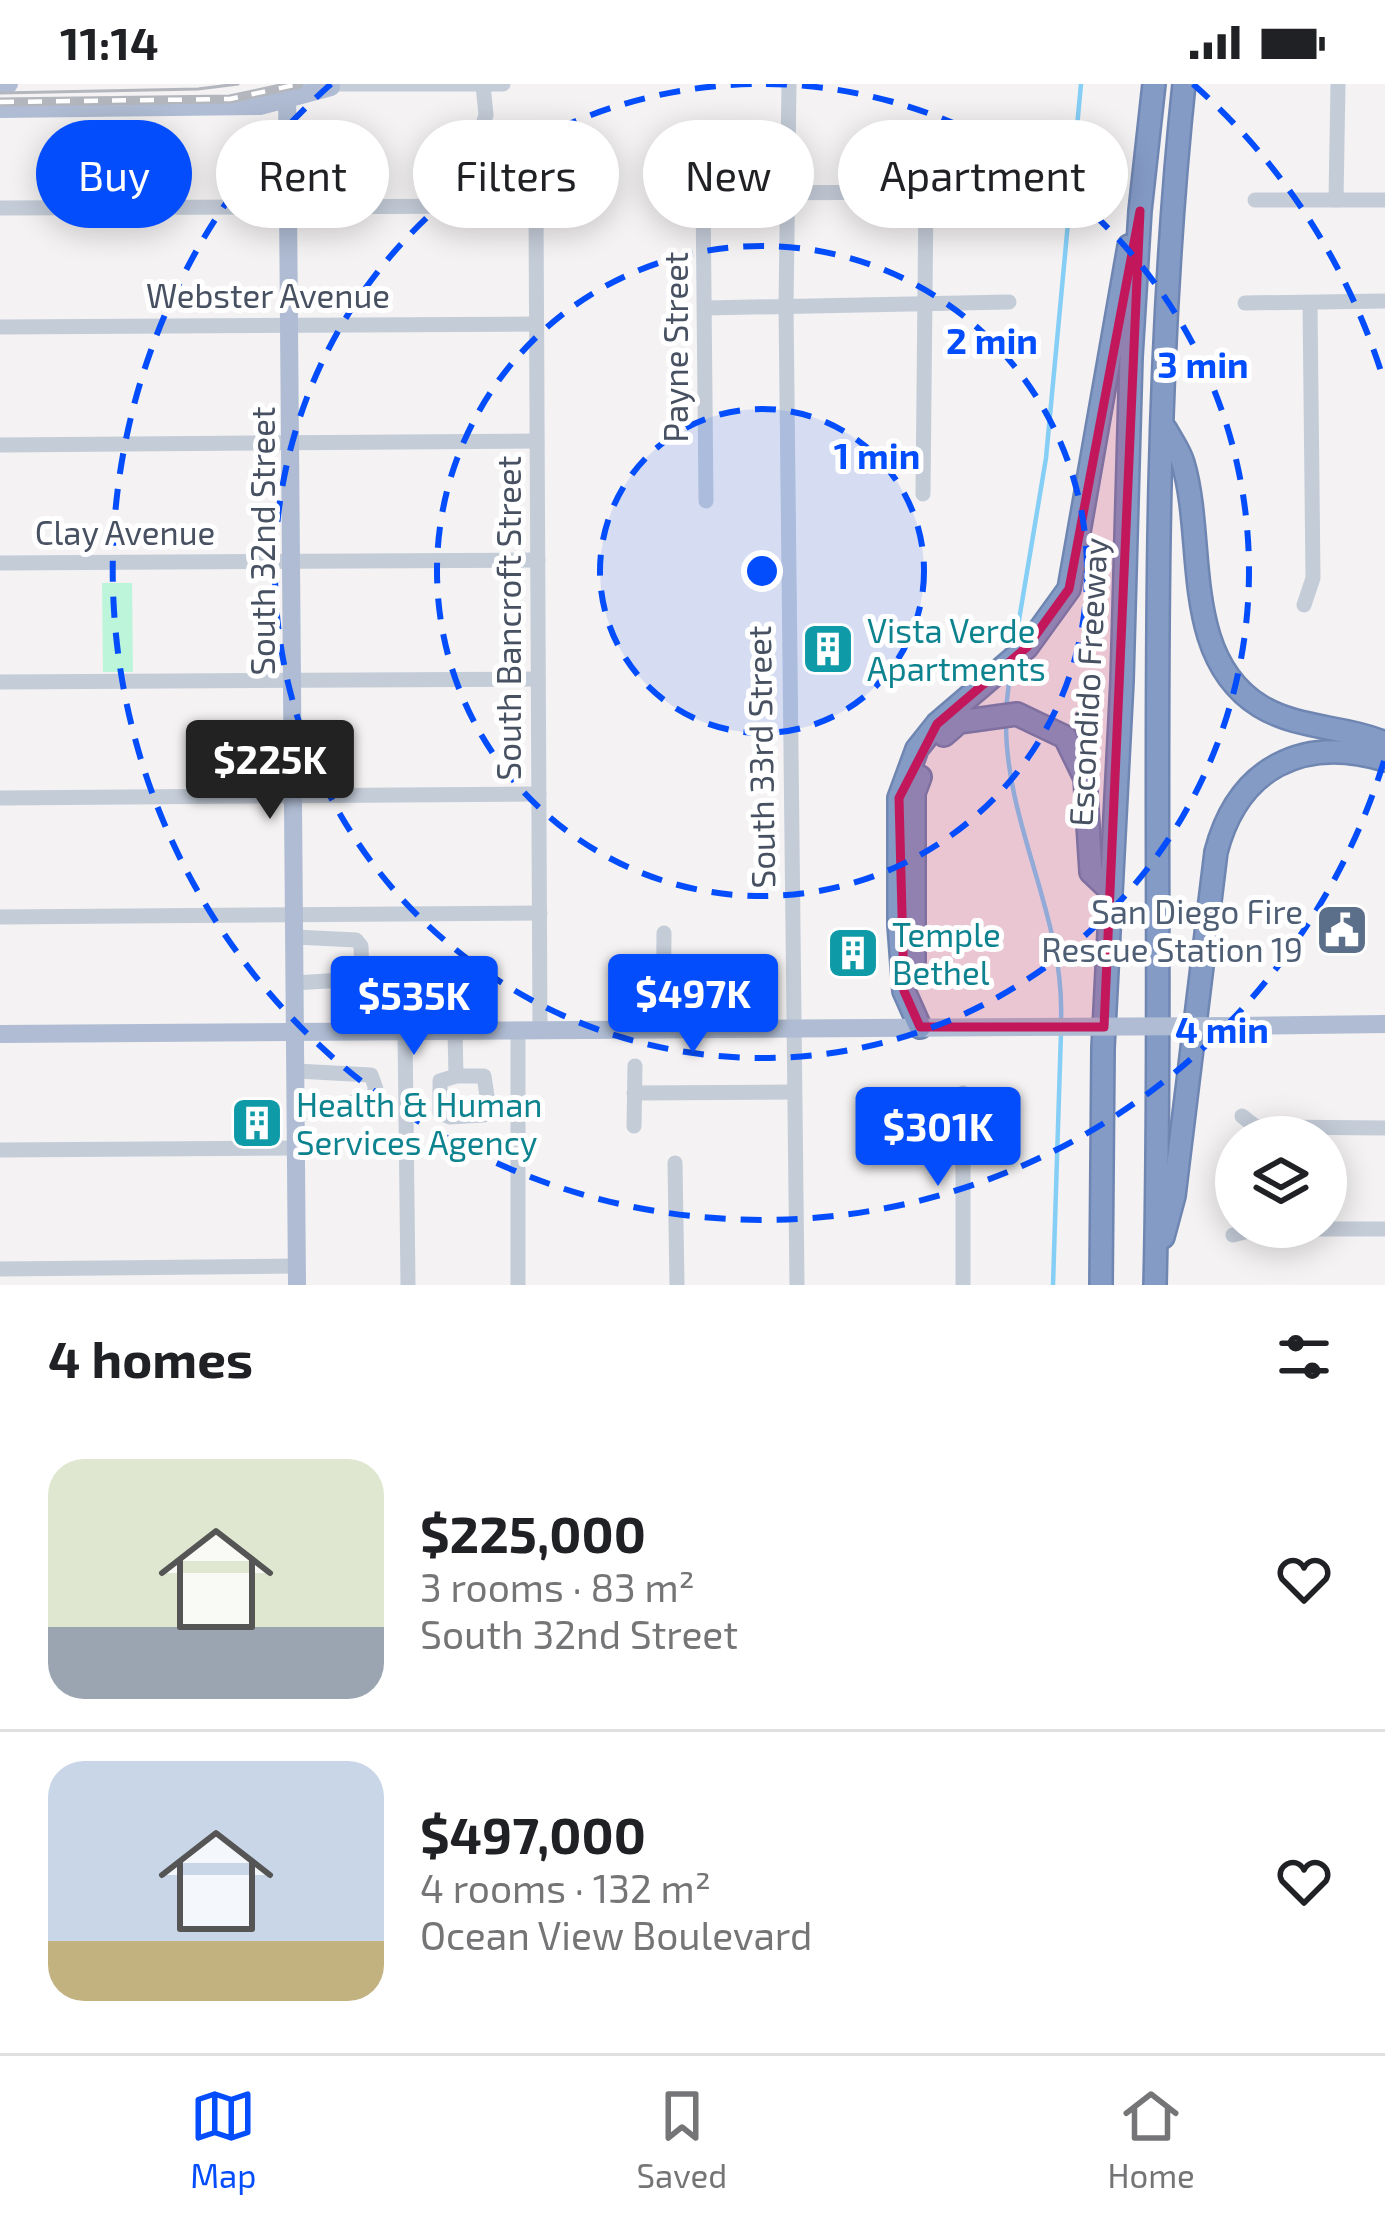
<!DOCTYPE html>
<html lang="en">
<head>
<meta charset="utf-8">
<style>
	:root { --surface:#fff; --page:#f6f6f6; --text:#202124; --muted:#757577; --line:#e0e0e0; --accent:#044dfc }
	body { margin:0; font-family:"Exo 2",sans-serif; background:var(--page); color:var(--text); height:100vh; display:flex; flex-direction:column; font-size:45px; white-space:nowrap }
	* { box-sizing:border-box; margin:0 }
	p { font-size:39px; color:var(--muted) }
	.icon { flex:none; width:66px; height:66px; fill:none; stroke:currentColor; stroke-width:2; stroke-linecap:round; stroke-linejoin:round }
	.map { position:relative; height:1201px; overflow:hidden }
	.side { display:flex; flex-direction:column; background:var(--surface); flex:1 }
	.side>* { flex:none }
	.banner { position:absolute; left:36px; top:36px; width:1314px; height:108px; display:flex; gap:24px }
	.fabs { position:absolute; left:1215px; top:1032px; display:grid; gap:24px }
	.fabs a { display:grid; place-items:center; width:132px; height:132px; border-radius:50%; background:var(--surface); box-shadow:0 6px 30px #0003; font-size:60px }
	.price { position:absolute; translate:-50% -102px; padding:0 27px; border-radius:12px; background:var(--accent); color:#fff; font-size:39px; line-height:78px; filter:drop-shadow(0 3px 6px #0008) }
	.price::after { content:''; position:absolute; left:50%; top:72px; width:36px; height:27px; margin-left:-18px; background:inherit; clip-path:polygon(0 0,100% 0,50% 100%) }
	.price.selected { background:#222; color:#fff }
	ul { padding:0; list-style:none }
	li { display:flex; align-items:center; gap:36px; height:300px; padding:0 48px }
	li+li { border-top:3px solid var(--line) }
	li span { display:grid; place-items:center; flex:none; width:336px; height:240px; border-radius:36px; color:#555 }
	li>.icon { margin-inline-start:auto }
	span .icon { width:144px; height:144px; fill:#fffc; stroke-width:1 }
	li b { font-size:51px }
	h2 { display:flex; justify-content:space-between; align-items:center; height:144px; padding:0 48px; font-size:51px }
	.chip { padding:0 42px; border-radius:54px; background:var(--surface); box-shadow:0 6px 30px #0003; font-size:42px; line-height:108px }
	.chip.selected { background:var(--accent); color:#fff }
	.status { display:flex; justify-content:space-between; align-items:center; height:84px; padding:0 60px; background:var(--surface); direction:ltr }
	.status svg { height:33px; fill:currentColor }
	.dock { display:flex; justify-content:space-around; align-items:center; height:168px; border-top:3px solid var(--line); background:var(--surface); font-size:33px; color:var(--muted) }
	.dock a { display:grid; justify-items:center; gap:6px }
	.dock .selected { color:var(--accent) }
	.map>svg:first-child { display:block }
	.green { fill:#bdf5db }
	.lines { fill:none; stroke-linecap:round; stroke-linejoin:round }
	.stream { stroke:#85cff7; stroke-width:4.5 }
	.highway-casing { stroke:#6f86b2; stroke-width:26 }
	.minor { stroke:#c4ccd8; stroke-width:15 }
	.major { stroke:#afbcd3; stroke-width:18 }
	.highway { stroke:#849bc6; stroke-width:21 }
	.tram { stroke:#b3b6bd; stroke-width:3 }
	.rail-casing { stroke:#b3b6bd; stroke-width:9 }
	.rail { stroke:#fff; stroke-width:4.5; stroke-dasharray:14; stroke-linecap:butt }
	.major-bridge { stroke:#afbcd3; stroke-width:18 }
	.marked { fill:#c2185b; fill-opacity:0.2; stroke:#c2185b; stroke-width:9; stroke-linejoin:round }
	.ring { fill:none; stroke:#044dfc; stroke-width:6; stroke-dasharray:21 15 }
	.labels { text-anchor:middle; dominant-baseline:central; stroke-width:10; stroke-linejoin:round; paint-order:stroke }
	.street-label { font-size:33px; fill:#475162; stroke:#fff }
	.culture-label { font-size:33px; fill:#0d838f; stroke:#fff; text-anchor:start }
	.service-label { font-size:33px; fill:#4e5e75; stroke:#fff; text-anchor:end }
	.centre { fill:#044dfc; stroke:#fff; stroke-width:6 }
	.ring-label { font-size:36px; text-anchor:middle; font-weight:bold; fill:#044dfc; stroke:#fff; stroke-width:10; stroke-linejoin:round; paint-order:stroke }
</style>
</head>
<body>
<div class="status"><b>11:14</b><svg viewBox="0 0 49 12"><path d="M0 12V9h3v3zM5 12V6h3v6zM10 12V3h3v9zM15 12V0h3v12zM26 1h20v11H26zM47 4h2v5h-2z"/></svg></div>
<div class="map">
<svg width="1385" height="1201" viewBox="0 0 1385 1201">
	<rect width="100%" height="100%" fill="#f4f2f2"/>
	<path class="green" d="M102 499H132L133 588H103Z"/>
	<g class="lines">
		<g class="stream">
			<path d="M1015 560 1046 374 1081 0"/>
			<path d="M1006 625 1010 589"/>
			<path d="M1006 637C1005 741 1065 832 1061 936"/>
			<path d="M1053 1201 1061 948"/>
		</g>
		<g class="highway-casing">
			<g id="highway">
				<path d="M1166 346C1172 357 1180 368 1183 379 1206 457 1180 572 1260 622 1297 645 1345 642 1385 659"/>
				<path d="M944 651 959 638 1017 630 1065 653 1085 694 1091 788 1110 806"/>
				<path d="M914 877V709L920 693"/>
				<path d="M920 943 904 907 899 841V714L917 665 937 640 1027 563 1069 505 1129 162"/>
				<path d="M1163 1153 1174 1112 1216 768C1238 684 1302 651 1385 676"/>
				<path d="M1101 1201 1103 964 1122 597 1131 273 1140 127 1154 0"/>
				<path d="M1155 1201C1165 801 1142 398 1184 0"/>
			</g>
		</g>
		<g class="minor">
			<path d="M307 0H503"/>
			<path d="M789 0 786 222 797 1201"/>
			<path d="M474 70 486 31 483 1"/>
			<path d="M681 109 1027 108"/>
			<path d="M703 109 706 417"/>
			<path d="M1255 116H1385"/>
			<path d="M1336 116 1338 0"/>
			<path d="M0 124 536 122 540 946"/>
			<path d="M1245 219 1385 217"/>
			<path d="M706 224 1009 218"/>
			<path d="M0 243 536 240"/>
			<path d="M0 361 537 357"/>
			<path d="M923 410 926 109"/>
			<path d="M0 479 538 476"/>
			<path d="M1304 521 1313 494 1310 219"/>
			<path d="M0 598 538 595"/>
			<path d="M0 714 539 710"/>
			<path d="M0 833 540 829"/>
			<path d="M295 853 356 856 361 862 362 891 358 895 295 899"/>
			<path d="M663 945 664 849"/>
			<path d="M518 946V1201"/>
			<path d="M405 947 408 1201"/>
			<path d="M455 947 456 992 440 997V1029L450 1033 484 1031 488 1019 484 992H456"/>
			<path d="M296 987 371 991 376 1005 371 1014 296 1030"/>
			<path d="M634 1009 793 1008"/>
			<path d="M963 1009V1201"/>
			<path d="M1242 1032 1256 1043 1385 1044"/>
			<path d="M634 1042 635 982"/>
			<path d="M0 1066 296 1064"/>
			<path d="M675 1079 677 1201"/>
			<path d="M1233 1151 1256 1145H1385"/>
			<path d="M0 1185 297 1182"/>
		</g>
		<g class="major">
			<path d="M0 0H9"/>
			<path d="M287 0 297 1201"/>
			<path d="M0 25 260 22 331 3"/>
			<path d="M1238 942 1385 940"/>
			<path d="M0 950 1021 943"/>
		</g>
		<use href="#highway" class="highway"/>
		<path class="tram" d="M0 9 198 5 238 0"/>
		<g class="rail-casing">
			<path id="rail" d="M0 18 230 15 299 0"/>
		</g>
		<use href="#rail" class="rail"/>
		<path class="major-bridge" d="M1021 943 1238 942"/>
	</g>
	<path class="marked" d="M1140 127 1104 943H920L904 907 899 714 937 640 1027 563 1069 505Z"/>
	<circle cx="762" cy="487" r="162" fill="#044dfc" fill-opacity=".12"/>
	<g class="ring">
		<circle cx="762" cy="487" r="162"/>
		<circle cx="762" cy="487" r="325"/>
		<path d="M766 0A487 487 0 1 1 758 0"/>
		<path d="M1384 677A650 650 0 1 1 331 0M1193 0A650 650 0 0 1 1384 297"/>
	</g>
	<defs>
		<g id="building-square" transform="scale(2.7)"><rect x="-9" y="-9" width="18" height="18" rx="4" fill="#0f9aa8" stroke="#fff"/><path d="M-4-6H4V6H1V3H-1V6H-4ZM-2.5-4.3h1.7v1.8h-1.7ZM.8-4.3h1.7v1.8H.8ZM-2.5-1h1.7V.8h-1.7ZM.8-1h1.7V.8H.8Z" fill="#fff"/></g>
		<g id="civic-square" transform="scale(2.7)"><rect x="-9" y="-9" width="18" height="18" rx="4" fill="#5c6f8a" stroke="#fff"/><path d="M-.6-6.5H3V-4.5H.6V-3L4-1V1h2V6H-6V1h2V-1L-.6-3ZM-1.2 2.5V6h2.4V2.5Z" fill="#fff"/></g>
	</defs>
	<g fill-rule="evenodd">
		<use href="#building-square" x="828" y="565"/>
		<use href="#civic-square" x="1342" y="846"/>
		<use href="#building-square" x="853" y="869"/>
		<use href="#building-square" x="257" y="1039"/>
	</g>
	<g class="labels">
		<g class="street-label">
			<text x="268" y="211">Webster Avenue</text>
			<text transform="translate(675 263) rotate(-90)">Payne Street</text>
			<text x="125" y="448">Clay Avenue</text>
			<text transform="translate(262 457) rotate(-90)">South 32nd Street</text>
			<text transform="translate(508 534) rotate(-90)">South Bancroft Street</text>
			<text transform="translate(1087 598) rotate(-87)">Escondido Freeway</text>
			<text transform="translate(760 673) rotate(-91)">South 33rd Street</text>
		</g>
		<g class="culture-label">
			<text x="867" y="546">Vista Verde<tspan x="867" dy="38">Apartments</tspan></text>
			<text x="892" y="850">Temple<tspan x="892" dy="38">Bethel</tspan></text>
			<text x="296" y="1020">Health &amp; Human<tspan x="296" dy="38">Services Agency</tspan></text>
		</g>
		<g class="service-label">
			<text x="1303" y="827">San Diego Fire<tspan x="1303" dy="38">Rescue Station 19</tspan></text>
		</g>
	</g>
	<circle cx="762" cy="487" r="18" class="centre"/>
	<g class="ring-label">
		<text x="992" y="270">2 min</text>
		<text x="1203" y="294">3 min</text>
		<text x="877" y="385">1 min</text>
		<text x="1222" y="959">4 min</text>
	</g>
</svg>
<div class="fabs">
<a><svg class="icon" aria-label="layers" viewBox="0 0 24 24"><path d="M12 4l9 5-9 5-9-5zM3 14l9 5 9-5"/></svg></a>
</div>
<b class="price selected" style="left:270px;top:738px">$225K</b>
<b class="price" style="left:693px;top:972px">$497K</b>
<b class="price" style="left:414px;top:974px">$535K</b>
<b class="price" style="left:938px;top:1105px">$301K</b>
<div class="banner">
<a class="chip selected">Buy</a>
<a class="chip">Rent</a>
<a class="chip">Filters</a>
<a class="chip">New</a>
<a class="chip">Apartment</a>
</div>
</div>
<section class="side">
<h2>4 homes<svg class="icon" aria-label="filters" viewBox="0 0 24 24"><path d="M4 7h16M4 17h16"/><circle cx="9" cy="7" r="2"/><circle cx="15" cy="17" r="2"/></svg></h2>
<ul>
<li><span style="background:linear-gradient(#dfe7d0 70%,#9aa5b1 0)"><svg class="icon" aria-label="home" viewBox="0 0 24 24"><path d="M3 11l9-7 9 7M6 9v11h12V9"/></svg></span><div><b>$225,000</b><p>3 rooms · 83 m²</p><p>South 32nd Street</p></div><svg class="icon" aria-label="heart" viewBox="0 0 24 24"><path d="M12 20l-8-8c-3-5 5-10 8-4 3-6 11-1 8 4z"/></svg></li>
<li><span style="background:linear-gradient(#c9d6e8 75%,#c2b280 0)"><svg class="icon" aria-label="home" viewBox="0 0 24 24"><path d="M3 11l9-7 9 7M6 9v11h12V9"/></svg></span><div><b>$497,000</b><p>4 rooms · 132 m²</p><p>Ocean View Boulevard</p></div><svg class="icon" aria-label="heart" viewBox="0 0 24 24"><path d="M12 20l-8-8c-3-5 5-10 8-4 3-6 11-1 8 4z"/></svg></li>
</ul>
</section>
<nav class="dock">
<a class="selected"><svg class="icon" aria-label="map" viewBox="0 0 24 24"><path d="M3 6l6-2 6 2 6-2v14l-6 2-6-2-6 2zM9 4v14M15 6v14"/></svg>Map</a>
<a><svg class="icon" aria-label="saved" viewBox="0 0 24 24"><path d="M7 4h10v16l-5-4-5 4z"/></svg>Saved</a>
<a><svg class="icon" aria-label="home" viewBox="0 0 24 24"><path d="M3 11l9-7 9 7M6 9v11h12V9"/></svg>Home</a>
</nav>
</body>
</html>
